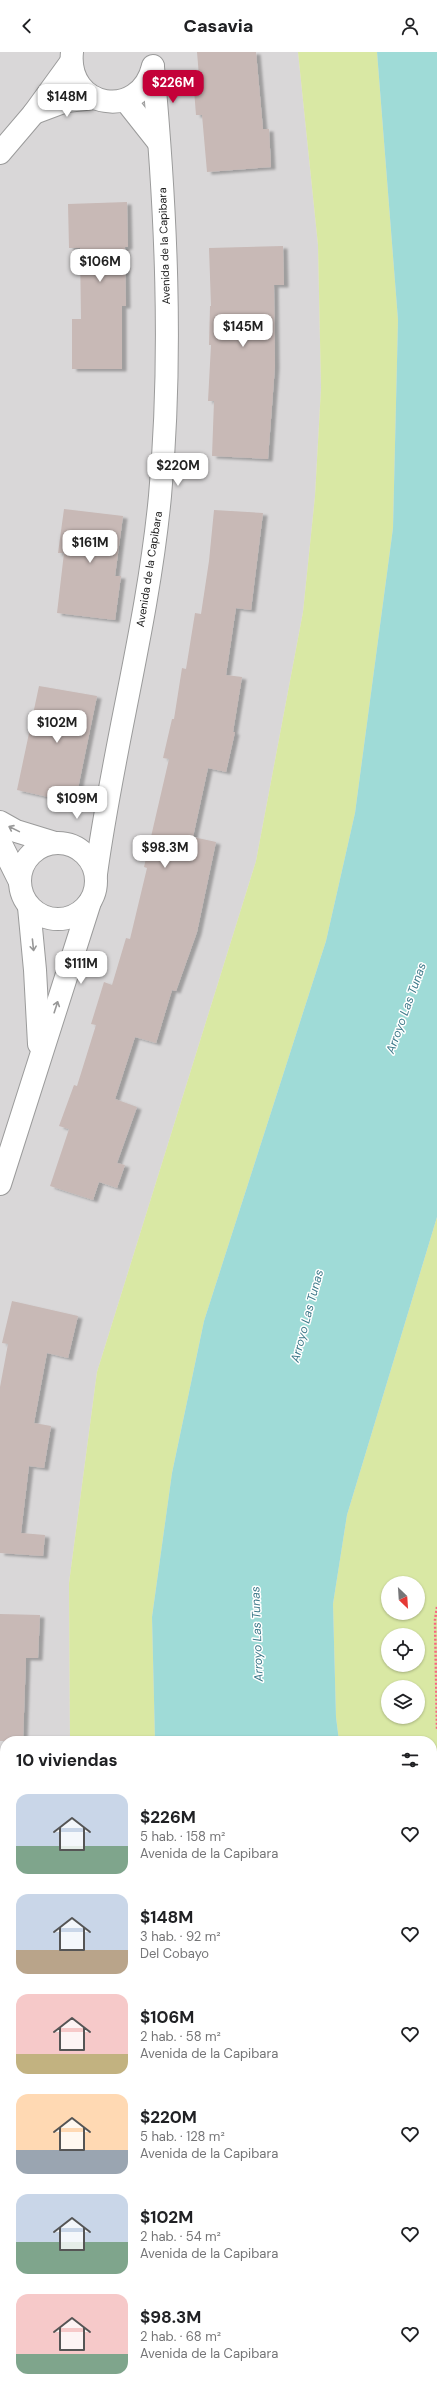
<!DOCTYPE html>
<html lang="es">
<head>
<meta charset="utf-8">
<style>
	:root { --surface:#fff; --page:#f6f6f6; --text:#202124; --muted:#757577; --accent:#c40139 }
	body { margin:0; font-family:"DM Sans",sans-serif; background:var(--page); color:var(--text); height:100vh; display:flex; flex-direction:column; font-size:15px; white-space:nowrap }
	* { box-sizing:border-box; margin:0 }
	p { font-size:13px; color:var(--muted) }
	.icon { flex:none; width:22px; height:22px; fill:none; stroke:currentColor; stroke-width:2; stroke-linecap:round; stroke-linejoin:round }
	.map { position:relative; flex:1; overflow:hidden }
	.sheet { position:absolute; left:0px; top:1684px; width:437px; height:656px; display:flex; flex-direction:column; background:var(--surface); border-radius:16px 16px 0 0; box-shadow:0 1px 3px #0004 }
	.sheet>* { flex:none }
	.needle { width:26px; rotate:155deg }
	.tools { position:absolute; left:381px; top:1524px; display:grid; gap:8px }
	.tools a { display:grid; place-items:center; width:44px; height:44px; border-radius:50%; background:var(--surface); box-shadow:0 1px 3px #0004; font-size:20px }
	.price { position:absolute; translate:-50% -34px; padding:0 9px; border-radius:8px; background:#fff; color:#222; font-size:13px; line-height:26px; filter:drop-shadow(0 1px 2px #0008) }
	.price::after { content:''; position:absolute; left:50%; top:24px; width:12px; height:9px; margin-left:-6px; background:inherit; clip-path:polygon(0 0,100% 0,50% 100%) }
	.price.selected { background:var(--accent); color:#fff }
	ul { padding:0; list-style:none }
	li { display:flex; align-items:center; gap:12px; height:100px; padding:0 16px }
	li span { display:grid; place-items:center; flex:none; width:112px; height:80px; border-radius:12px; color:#555 }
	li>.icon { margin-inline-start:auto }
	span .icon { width:48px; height:48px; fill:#fffc; stroke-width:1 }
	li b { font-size:17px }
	h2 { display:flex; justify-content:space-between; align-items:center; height:48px; padding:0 16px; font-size:17px }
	header { display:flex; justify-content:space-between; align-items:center; height:52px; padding:0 16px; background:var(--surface); font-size:18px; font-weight:800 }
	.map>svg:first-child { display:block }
	.residential { fill:#d9d7d8 }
	.grass { fill:#d9e8a4; fill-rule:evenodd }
	.water { fill:#9fdbd7 }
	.building { fill:#c8b9b6; filter:url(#shadow) }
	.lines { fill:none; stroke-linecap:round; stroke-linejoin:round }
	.minor-casing { stroke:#9b9b9b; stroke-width:24 }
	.path { stroke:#f9647f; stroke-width:2.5; stroke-dasharray:2 2; stroke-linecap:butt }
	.minor { stroke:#fff; stroke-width:22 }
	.oneway { stroke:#989898 }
	.labels { text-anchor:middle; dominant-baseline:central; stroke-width:3; stroke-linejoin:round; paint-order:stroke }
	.street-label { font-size:11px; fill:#1a1a1a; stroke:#fff }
	.water-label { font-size:12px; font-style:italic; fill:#3e7a8a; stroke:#fff }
</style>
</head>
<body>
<header><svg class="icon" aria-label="back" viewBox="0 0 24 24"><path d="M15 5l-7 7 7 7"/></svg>Casavia<svg class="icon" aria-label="person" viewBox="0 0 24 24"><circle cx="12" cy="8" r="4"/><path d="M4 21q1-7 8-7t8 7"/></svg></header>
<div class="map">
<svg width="437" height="2340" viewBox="0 0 437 2340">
	<defs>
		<filter id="shadow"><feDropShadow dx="4.5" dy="2.5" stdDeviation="1" flood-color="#0004"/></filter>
	</defs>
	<rect width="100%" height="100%" fill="#ece4e0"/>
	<path class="residential" d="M0 0H298L318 193 321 336 315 444 303 560 256 809 97 1320 69 1531 70 1689H5V2335H223L225 2340H0Z"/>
	<g class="grass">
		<path d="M298 0H377L398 268 393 476 355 761 326 889 204 1269 172 1421 152 1565 155 1689H70L69 1531 97 1320 256 809 303 560 315 444 321 336 318 193Z"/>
		<path d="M437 1165V2122L432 2111V1689H339L336 1665 333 1552 347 1463ZM388 1531H418V1561H388ZM388 1583H418V1613H388ZM388 1635H418V1665H388Z"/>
		<path d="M223 2335H332L335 2340H225Z"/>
	</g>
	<g class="water">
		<path d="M377 0H437V1165L347 1463 333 1552 336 1665 339 1689H155L152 1565 172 1421 204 1269 326 889 355 761 393 476 398 268Z"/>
		<path d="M432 2111 437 2122V2340H335L332 2335H432Z"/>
	</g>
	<g class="building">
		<path d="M197 0H256L263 77H269L271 115 207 120 202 63H196L193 25 199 24Z"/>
		<path d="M127 150 128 195H125L126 254H122V317H72V267H81L80 196H69L68 152Z"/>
		<path d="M283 194 284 233H274L275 314 268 407 212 404 214 349H208L211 293H209L210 254H211L209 196Z"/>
		<path d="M64 457 123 464 115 524H121L115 568 57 561 64 501H58Z"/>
		<path d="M214 458 263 461 251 558 236 556 226 623 242 625 233 680H235L226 720 208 716 193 785 216 790 197 880 176 939 172 938 156 991 135 985 115 1047 137 1055 117 1111 125 1113 117 1136 99 1130 93 1148 50 1134 69 1077 59 1074 74 1033 77 1034 96 973 91 972 104 930 112 933 126 886 130 887 147 816 144 815 169 707 163 706 172 667H174L182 616 186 617 195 561 201 562 209 509Z"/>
		<path d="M39 634 97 644 75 751 17 738Z"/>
		<path d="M12 1249 78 1264 68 1306 47 1301 34 1371 51 1374 44 1416 29 1414 21 1481 45 1483 43 1504 0 1501V1335L8 1292 2 1291Z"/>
		<path d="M0 1562 40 1563 38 1606H26L23 1689H0Z"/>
	</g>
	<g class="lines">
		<g class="minor-casing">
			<g id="minor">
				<path d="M72 0C66 57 140 69 153 14"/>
				<path d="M125 48 159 91"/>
				<path d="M34 61 66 49 95 46"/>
				<path d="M0 101 34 61 71 10"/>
				<path d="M0 770 16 779 55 791"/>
				<path d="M0 790 19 828"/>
				<circle cx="58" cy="829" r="38"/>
				<path d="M96 822C113 696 148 571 160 444 173 301 166 157 153 15"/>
				<path d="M29 855 35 918 39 992"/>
				<path d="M0 1132 90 850"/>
				<path d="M0 2151 5 2167"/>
				<path d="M65 2335 67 2340"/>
			</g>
		</g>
		<path class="path" d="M437 1555 435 1568 437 1678"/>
		<use href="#minor" class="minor"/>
	</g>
	<defs><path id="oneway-shaft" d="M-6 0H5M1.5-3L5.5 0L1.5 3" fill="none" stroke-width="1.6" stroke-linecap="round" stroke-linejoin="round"/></defs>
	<g class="oneway">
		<use href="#oneway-shaft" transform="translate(14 777) rotate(-154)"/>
		<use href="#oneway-shaft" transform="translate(33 893) rotate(84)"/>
		<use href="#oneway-shaft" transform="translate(56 955) rotate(-72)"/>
	</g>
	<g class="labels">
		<g class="street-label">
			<text transform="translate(164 194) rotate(-92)">Avenida de la Capibara</text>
			<text transform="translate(149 517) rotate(-81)">Avenida de la Capibara</text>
		</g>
		<g class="water-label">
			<text transform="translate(406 956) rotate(-70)">Arroyo Las Tunas</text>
			<text transform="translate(307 1264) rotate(-75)">Arroyo Las Tunas</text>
			<text transform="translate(257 1582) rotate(-92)">Arroyo Las Tunas</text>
		</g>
	</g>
</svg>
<div class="tools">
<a><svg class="needle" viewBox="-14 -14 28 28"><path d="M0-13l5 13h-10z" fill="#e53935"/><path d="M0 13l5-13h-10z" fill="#757577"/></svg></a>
<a><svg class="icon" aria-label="locate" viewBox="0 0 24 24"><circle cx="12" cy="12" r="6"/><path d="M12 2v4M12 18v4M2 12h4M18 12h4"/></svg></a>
<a><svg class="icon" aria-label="layers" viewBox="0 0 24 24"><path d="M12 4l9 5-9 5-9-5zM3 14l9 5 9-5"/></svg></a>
</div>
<b class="price selected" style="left:173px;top:52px">$226M</b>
<b class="price" style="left:67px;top:66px">$148M</b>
<b class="price" style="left:100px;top:231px">$106M</b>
<b class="price" style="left:243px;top:296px">$145M</b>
<b class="price" style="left:178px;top:435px">$220M</b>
<b class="price" style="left:90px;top:512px">$161M</b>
<b class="price" style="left:57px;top:692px">$102M</b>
<b class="price" style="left:77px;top:768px">$109M</b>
<b class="price" style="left:165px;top:817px">$98.3M</b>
<b class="price" style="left:81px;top:933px">$111M</b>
<section class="sheet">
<h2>10 viviendas<svg class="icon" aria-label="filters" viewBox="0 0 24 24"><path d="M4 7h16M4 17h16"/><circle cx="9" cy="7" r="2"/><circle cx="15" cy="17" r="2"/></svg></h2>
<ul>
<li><span style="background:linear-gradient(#c9d6e8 65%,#7fa58c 0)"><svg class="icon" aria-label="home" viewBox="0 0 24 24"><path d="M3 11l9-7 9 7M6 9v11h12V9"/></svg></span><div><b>$226M</b><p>5 hab. · 158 m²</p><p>Avenida de la Capibara</p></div><svg class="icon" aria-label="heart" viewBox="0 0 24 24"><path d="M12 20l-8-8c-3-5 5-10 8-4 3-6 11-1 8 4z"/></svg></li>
<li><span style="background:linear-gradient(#c9d6e8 70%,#b9a48a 0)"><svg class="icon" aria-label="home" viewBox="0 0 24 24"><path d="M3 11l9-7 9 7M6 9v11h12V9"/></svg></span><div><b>$148M</b><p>3 hab. · 92 m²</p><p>Del Cobayo</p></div><svg class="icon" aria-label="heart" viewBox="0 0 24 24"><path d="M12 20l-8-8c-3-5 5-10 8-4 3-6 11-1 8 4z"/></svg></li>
<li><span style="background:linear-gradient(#f6c9c9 75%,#c2b280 0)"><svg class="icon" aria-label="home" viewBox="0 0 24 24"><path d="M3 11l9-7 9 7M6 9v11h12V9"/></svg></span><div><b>$106M</b><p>2 hab. · 58 m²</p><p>Avenida de la Capibara</p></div><svg class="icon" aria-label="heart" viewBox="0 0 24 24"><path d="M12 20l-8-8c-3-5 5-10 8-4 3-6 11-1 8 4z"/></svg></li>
<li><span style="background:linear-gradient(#ffd9b3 70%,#9aa5b1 0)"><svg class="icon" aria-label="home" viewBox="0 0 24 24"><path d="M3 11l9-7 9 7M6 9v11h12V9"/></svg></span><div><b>$220M</b><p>5 hab. · 128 m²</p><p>Avenida de la Capibara</p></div><svg class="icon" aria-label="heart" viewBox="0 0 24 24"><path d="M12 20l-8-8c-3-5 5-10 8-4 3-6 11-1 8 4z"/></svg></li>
<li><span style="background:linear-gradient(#c9d6e8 60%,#7fa58c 0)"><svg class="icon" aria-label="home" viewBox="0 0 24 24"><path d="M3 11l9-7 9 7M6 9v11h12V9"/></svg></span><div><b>$102M</b><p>2 hab. · 54 m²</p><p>Avenida de la Capibara</p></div><svg class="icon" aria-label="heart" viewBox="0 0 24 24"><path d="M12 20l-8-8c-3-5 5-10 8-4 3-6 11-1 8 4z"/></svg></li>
<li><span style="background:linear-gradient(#f6c9c9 75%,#7fa58c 0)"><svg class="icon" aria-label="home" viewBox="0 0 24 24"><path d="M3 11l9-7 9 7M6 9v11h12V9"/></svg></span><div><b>$98.3M</b><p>2 hab. · 68 m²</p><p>Avenida de la Capibara</p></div><svg class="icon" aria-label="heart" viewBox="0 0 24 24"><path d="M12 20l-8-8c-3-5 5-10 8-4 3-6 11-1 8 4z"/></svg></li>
</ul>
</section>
</div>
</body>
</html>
